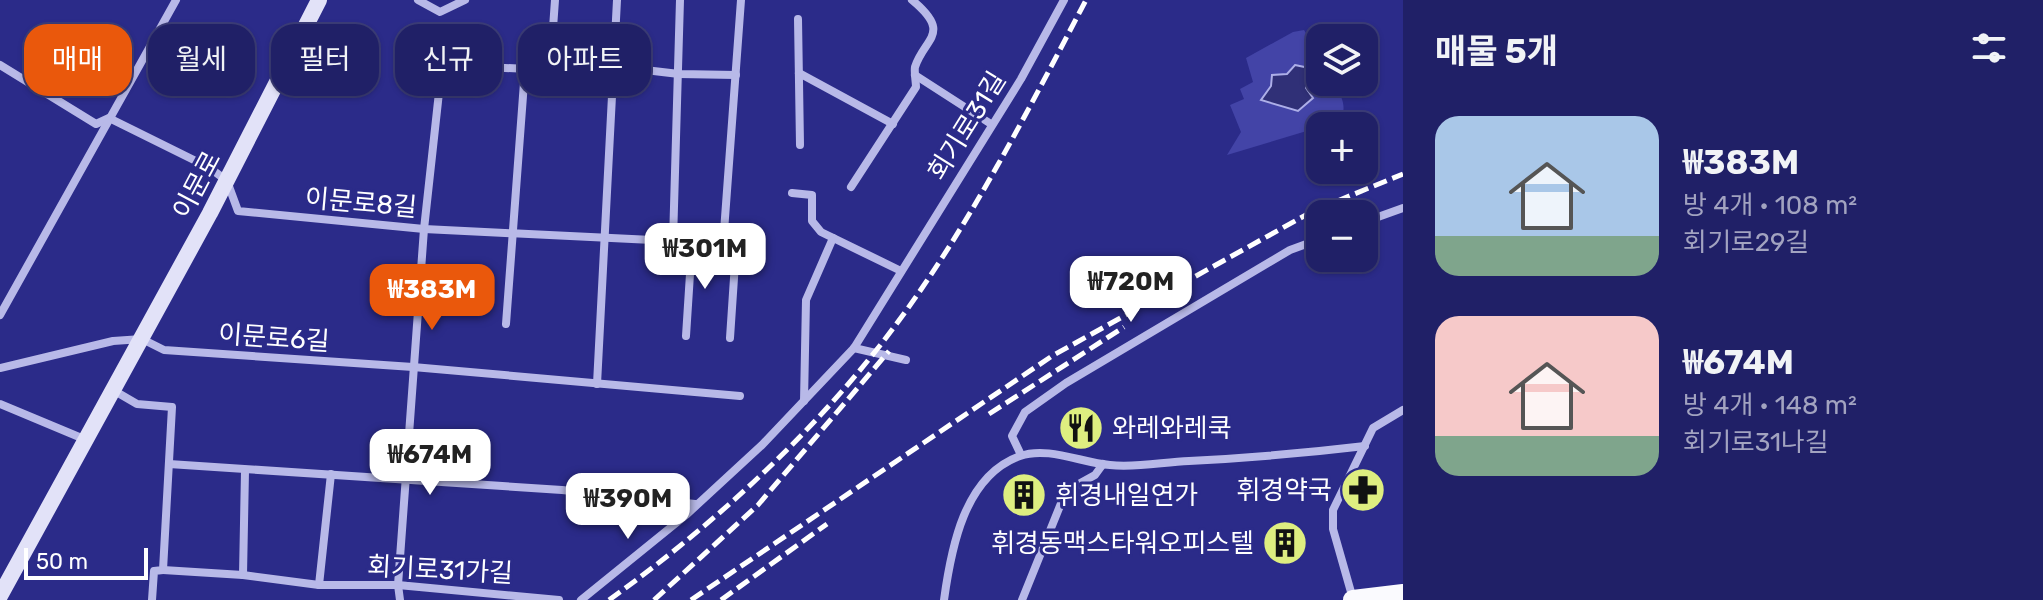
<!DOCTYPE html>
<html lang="ko">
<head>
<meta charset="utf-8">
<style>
	:root { --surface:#202067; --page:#28286d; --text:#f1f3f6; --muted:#a2a3c0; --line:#3d3e7b; --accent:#ea580c }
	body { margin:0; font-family:Rubik,"Noto Sans KR",sans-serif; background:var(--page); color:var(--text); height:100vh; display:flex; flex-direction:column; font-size:30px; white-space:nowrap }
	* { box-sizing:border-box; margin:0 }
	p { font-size:26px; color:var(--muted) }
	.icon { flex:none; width:44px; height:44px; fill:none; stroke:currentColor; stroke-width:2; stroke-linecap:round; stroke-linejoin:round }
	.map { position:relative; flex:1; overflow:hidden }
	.side { display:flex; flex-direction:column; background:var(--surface); width:640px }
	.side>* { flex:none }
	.banner { position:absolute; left:24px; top:24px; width:760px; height:72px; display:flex; gap:16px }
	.buttons { position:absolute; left:1306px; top:24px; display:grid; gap:16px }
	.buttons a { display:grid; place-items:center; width:72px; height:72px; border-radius:16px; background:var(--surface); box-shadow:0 2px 6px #0004,0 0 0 2px var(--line); font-size:40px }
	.scale { position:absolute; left:24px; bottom:20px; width:124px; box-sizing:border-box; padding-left:8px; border:4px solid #fff; border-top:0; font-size:22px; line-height:28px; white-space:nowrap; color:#fff; -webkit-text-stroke:6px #2b2b89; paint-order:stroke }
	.price { position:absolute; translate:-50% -68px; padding:0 18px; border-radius:16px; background:#fff; color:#222; font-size:26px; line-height:52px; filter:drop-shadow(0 2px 4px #0008) }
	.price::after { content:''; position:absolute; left:50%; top:48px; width:24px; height:18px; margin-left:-12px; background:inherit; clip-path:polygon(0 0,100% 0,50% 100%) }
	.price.active { background:var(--accent); color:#fff }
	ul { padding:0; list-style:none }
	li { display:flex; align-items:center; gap:24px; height:200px; padding:0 32px }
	li span { display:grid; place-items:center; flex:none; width:224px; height:160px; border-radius:24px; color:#555 }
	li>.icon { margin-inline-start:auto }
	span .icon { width:96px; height:96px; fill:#fffc; stroke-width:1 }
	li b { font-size:34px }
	h2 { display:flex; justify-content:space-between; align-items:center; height:96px; padding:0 32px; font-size:34px }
	.chip { padding:0 28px; border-radius:24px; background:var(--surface); box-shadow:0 2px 6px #0004,0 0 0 2px var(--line); font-size:28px; line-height:72px }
	.chip.active { background:var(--accent); color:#fff }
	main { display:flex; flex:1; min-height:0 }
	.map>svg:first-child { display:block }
	.green { fill:#4344a7 }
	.water { fill:#303077; stroke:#adafe8; stroke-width:2 }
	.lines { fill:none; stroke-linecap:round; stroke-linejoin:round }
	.street { stroke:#b8b9e8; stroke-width:8 }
	.secondary { stroke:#e2e2f8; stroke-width:16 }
	.primary { stroke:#fafafe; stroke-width:20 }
	.rail { stroke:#fff; stroke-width:5; stroke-dasharray:14 6; stroke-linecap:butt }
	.labels { text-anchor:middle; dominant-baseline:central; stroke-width:6; stroke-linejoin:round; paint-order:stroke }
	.street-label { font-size:26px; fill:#fff; stroke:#2b2b89 }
	.poi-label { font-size:26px; fill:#fff; stroke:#2b2b89; text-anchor:start }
</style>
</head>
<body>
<main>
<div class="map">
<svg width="1403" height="600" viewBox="0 0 1403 600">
	<rect width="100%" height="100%" fill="#2b2b89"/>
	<path class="green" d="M1304 30 1320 56V82H1334C1341 96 1348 106 1340 121L1227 155 1241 132 1230 105 1244 99 1240 89 1253 82 1246 58 1293 32Z"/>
	<path class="water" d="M1295 65 1314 69 1306 88 1313 98 1298 111 1261 100 1271 86 1272 75 1287 74Z"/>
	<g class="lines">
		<g class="street">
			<path d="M418 0 440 12 465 0"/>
			<path d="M798 19 800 145"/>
			<path d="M398 59 442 65 550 70 611 66 679 74 736 75"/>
			<path d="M0 65 96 124 109 118 210 168 227 181 238 211 424 229 673 241 736 248 730 338"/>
			<path d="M550 70 555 0"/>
			<path d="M799 73 893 124"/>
			<path d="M915 75 991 124"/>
			<path d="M851 187 916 87C916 82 914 72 915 67 924 38 953 34 912 0"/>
			<path d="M792 193 812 195V221L821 232 901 271"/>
			<path d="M1364 222 1403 208"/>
			<path d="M673 241 680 0"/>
			<path d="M723 245 741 0"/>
			<path d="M0 315 176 0"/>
			<path d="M506 324 525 69"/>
			<path d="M686 336 692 243"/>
			<path d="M854 348 906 360"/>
			<path d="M0 368 113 341 142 339 164 350 413 367 740 396"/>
			<path d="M597 384 617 0"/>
			<path d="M113 390 137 404 172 407 163 570 154 571 152 600"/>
			<path d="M804 401 806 300 833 238"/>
			<path d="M0 404 84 439"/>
			<path d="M1021 455 1012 436 1025 412 1066 383 1290 250 1320 239"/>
			<path d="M169 464 562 490 695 504"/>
			<path d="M163 570 243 575 319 585H398L559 600"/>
			<path d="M243 575 245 471"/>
			<path d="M319 585 331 474"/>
			<path d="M1353 599 1333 529V510L1373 428 1403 410"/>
			<path d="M400 600 398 585 424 229 442 65"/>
			<path d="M581 600 686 515 762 445 854 348 1021 79 1064 0"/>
			<path d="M944 600C951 549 964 476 1020 456 1048 446 1082 463 1110 465 1136 468 1163 462 1189 461 1248 458 1306 453 1365 446"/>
			<path d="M1022 600 1066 491 1095 475 1103 464"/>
		</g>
		<path class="secondary" d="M0 596 210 213 319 0"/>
		<path class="primary" d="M1353 600 1403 594"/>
		<g class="rail">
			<path d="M989 414 1124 327"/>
			<path d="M609 600C708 529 802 444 878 348 961 243 1024 118 1086 0"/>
			<path d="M654 600 758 505 889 351"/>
			<path d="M691 600 1052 356 1313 211 1403 174"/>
			<path d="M721 600 827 524"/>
		</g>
	</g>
	<defs>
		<g id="restaurant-disc" transform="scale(2.3)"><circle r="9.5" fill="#deee80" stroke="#2b2b89"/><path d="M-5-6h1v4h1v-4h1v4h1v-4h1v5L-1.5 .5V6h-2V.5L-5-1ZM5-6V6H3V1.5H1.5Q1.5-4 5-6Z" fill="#111"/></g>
		<g id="pharmacy-disc" transform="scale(2.3)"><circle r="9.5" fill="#deee80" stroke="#2b2b89"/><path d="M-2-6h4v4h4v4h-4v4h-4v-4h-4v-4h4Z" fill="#111"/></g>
		<g id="building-disc" transform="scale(2.3)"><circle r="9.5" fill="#deee80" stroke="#2b2b89"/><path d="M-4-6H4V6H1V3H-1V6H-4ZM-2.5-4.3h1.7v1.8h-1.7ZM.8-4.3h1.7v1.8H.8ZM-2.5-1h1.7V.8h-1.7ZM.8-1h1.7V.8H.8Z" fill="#111"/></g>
	</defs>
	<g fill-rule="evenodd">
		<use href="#restaurant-disc" x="1081" y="428"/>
		<use href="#pharmacy-disc" x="1363" y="490"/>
		<use href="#building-disc" x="1024" y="495"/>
		<use href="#building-disc" x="1285" y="543"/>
	</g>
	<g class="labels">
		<g class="street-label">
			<text transform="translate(967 126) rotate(-58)">회기로31길</text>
			<text transform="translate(197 185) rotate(-62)">이문로</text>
			<text transform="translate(361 203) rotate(5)">이문로8길</text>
			<text transform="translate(274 338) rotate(4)">이문로6길</text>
			<text transform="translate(440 570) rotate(3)">회기로31가길</text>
		</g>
		<g class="poi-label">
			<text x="1112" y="428">와레와레쿡</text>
			<text x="1332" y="490" text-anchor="end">휘경약국</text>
			<text x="1055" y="495">휘경내일연가</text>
			<text x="1254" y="543" text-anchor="end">휘경동맥스타워오피스텔</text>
		</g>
	</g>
</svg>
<div class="buttons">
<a><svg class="icon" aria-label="layers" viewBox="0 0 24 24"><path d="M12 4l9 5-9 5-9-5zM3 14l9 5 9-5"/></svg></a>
<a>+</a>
<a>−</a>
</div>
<div class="scale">50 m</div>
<b class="price" style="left:705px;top:291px">₩301M</b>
<b class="price" style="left:1131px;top:324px">₩720M</b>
<b class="price active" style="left:432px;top:332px">₩383M</b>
<b class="price" style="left:430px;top:497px">₩674M</b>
<b class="price" style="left:628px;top:541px">₩390M</b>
<div class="banner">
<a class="chip active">매매</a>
<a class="chip">월세</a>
<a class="chip">필터</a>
<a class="chip">신규</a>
<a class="chip">아파트</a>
</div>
</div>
<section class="side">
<h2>매물 5개<svg class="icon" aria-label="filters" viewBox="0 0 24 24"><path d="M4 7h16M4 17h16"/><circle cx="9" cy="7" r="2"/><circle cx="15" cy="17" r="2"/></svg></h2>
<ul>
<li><span style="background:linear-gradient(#a9c7e8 75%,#7fa58c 0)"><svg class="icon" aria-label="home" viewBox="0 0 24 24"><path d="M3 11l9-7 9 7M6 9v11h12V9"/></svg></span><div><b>₩383M</b><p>방 4개 · 108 m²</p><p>회기로29길</p></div></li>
<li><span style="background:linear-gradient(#f6c9c9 75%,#7fa58c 0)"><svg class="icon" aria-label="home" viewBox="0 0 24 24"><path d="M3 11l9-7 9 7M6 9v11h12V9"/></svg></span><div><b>₩674M</b><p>방 4개 · 148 m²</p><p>회기로31나길</p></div></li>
</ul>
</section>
</main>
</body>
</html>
